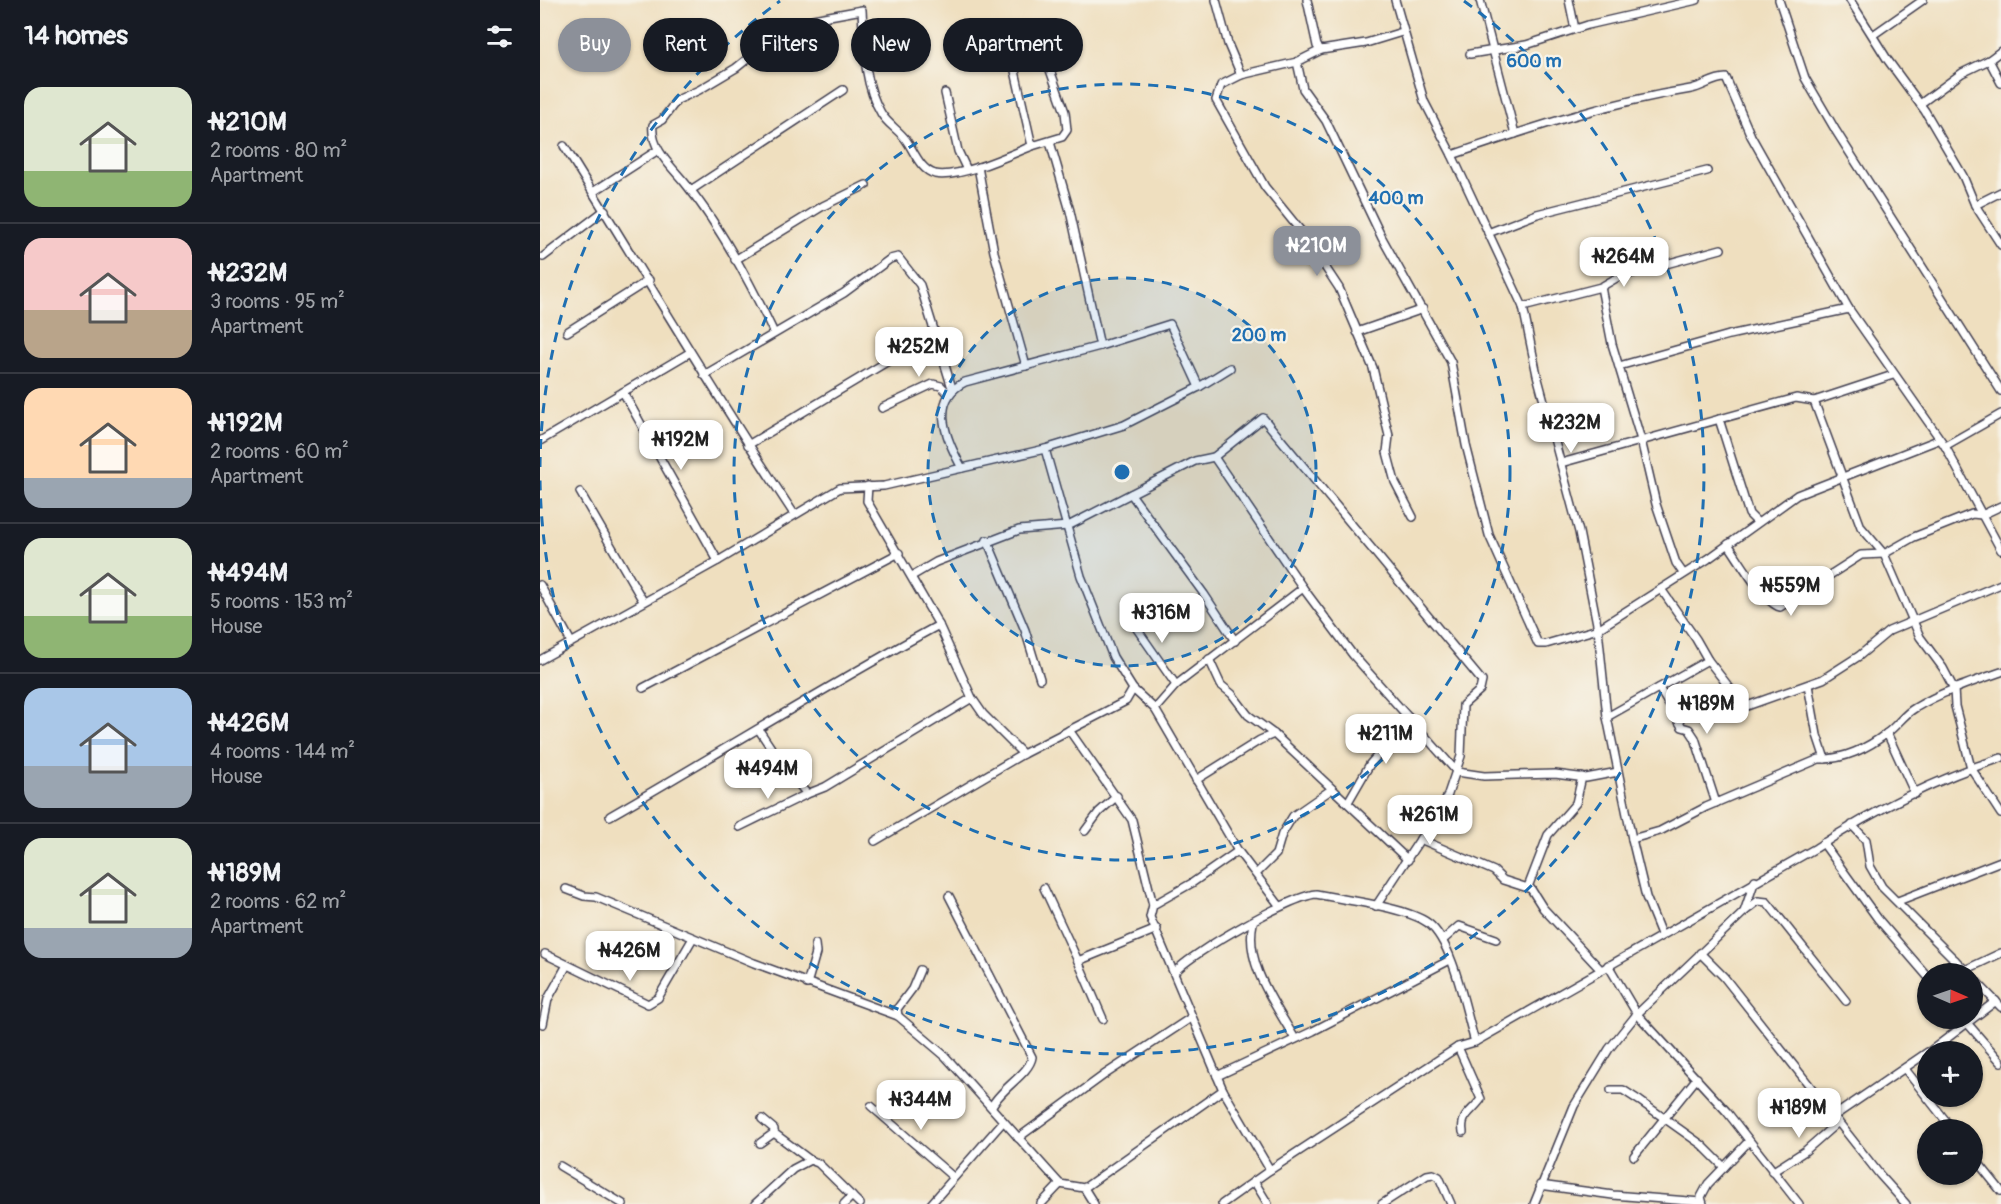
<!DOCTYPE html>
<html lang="en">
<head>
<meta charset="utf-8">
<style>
	:root { --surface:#171b24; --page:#20242c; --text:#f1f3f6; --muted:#9ea1a6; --line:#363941; --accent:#8c9099 }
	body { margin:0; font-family:Pangolin,sans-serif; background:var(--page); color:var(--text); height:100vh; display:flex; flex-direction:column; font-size:22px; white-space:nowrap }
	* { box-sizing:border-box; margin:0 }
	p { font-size:20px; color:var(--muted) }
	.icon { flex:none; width:33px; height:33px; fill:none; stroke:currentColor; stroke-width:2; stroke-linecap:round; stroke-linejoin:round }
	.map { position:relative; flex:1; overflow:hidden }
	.side { display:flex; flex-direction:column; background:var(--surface); width:540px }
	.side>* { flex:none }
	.top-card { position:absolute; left:18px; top:18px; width:570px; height:54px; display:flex; gap:12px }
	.needle { width:39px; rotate:92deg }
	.tools { position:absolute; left:1377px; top:963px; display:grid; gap:12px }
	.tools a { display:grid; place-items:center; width:66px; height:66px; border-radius:50%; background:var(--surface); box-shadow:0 2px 4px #0004; font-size:30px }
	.price { position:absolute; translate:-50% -51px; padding:0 14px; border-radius:12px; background:#fff; color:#222; font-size:20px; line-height:39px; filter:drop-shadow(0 2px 3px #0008) }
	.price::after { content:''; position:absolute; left:50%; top:36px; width:18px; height:14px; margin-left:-9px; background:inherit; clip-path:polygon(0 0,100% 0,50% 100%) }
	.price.selected { background:var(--accent); color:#fff }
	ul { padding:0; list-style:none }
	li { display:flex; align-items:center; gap:18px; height:150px; padding:0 24px }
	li+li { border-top:2px solid var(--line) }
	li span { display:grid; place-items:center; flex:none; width:168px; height:120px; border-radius:18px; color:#555 }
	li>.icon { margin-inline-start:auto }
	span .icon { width:72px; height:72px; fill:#fffc; stroke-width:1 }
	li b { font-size:26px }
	h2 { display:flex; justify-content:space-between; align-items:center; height:72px; padding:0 24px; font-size:26px }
	.tag { padding:0 21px; border-radius:27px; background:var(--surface); box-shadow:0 2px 4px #0004; font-size:21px; line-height:54px }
	.tag.selected { background:var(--accent); color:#fff }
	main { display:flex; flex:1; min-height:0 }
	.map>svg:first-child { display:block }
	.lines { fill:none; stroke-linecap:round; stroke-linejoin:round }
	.minor-casing { stroke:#413e4f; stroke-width:10 }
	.minor { stroke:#fff; stroke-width:7 }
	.ring { fill:none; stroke:#1f6fb2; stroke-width:3; stroke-dasharray:10 8 }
	.centre { fill:#1f6fb2; stroke:#f7f3e8; stroke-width:3 }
	.ring-label { font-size:18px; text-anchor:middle; font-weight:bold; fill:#1f6fb2; stroke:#f7f3e8; stroke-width:4.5; stroke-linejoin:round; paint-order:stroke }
</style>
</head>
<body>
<main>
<section class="side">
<h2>14 homes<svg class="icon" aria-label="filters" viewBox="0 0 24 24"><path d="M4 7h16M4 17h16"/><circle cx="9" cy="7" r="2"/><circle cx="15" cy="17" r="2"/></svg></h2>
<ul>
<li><span style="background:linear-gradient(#dfe7d0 70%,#8fb573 0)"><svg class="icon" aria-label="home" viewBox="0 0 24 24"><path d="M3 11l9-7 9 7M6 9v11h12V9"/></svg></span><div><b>₦210M</b><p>2 rooms · 80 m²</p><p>Apartment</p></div></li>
<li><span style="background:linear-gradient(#f6c9c9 60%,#b9a48a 0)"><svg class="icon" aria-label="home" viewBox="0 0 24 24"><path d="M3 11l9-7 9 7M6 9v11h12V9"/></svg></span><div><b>₦232M</b><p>3 rooms · 95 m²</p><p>Apartment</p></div></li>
<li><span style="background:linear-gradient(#ffd9b3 75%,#9aa5b1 0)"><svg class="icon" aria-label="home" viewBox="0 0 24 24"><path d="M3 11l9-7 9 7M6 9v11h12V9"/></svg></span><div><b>₦192M</b><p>2 rooms · 60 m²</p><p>Apartment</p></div></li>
<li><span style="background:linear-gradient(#dfe7d0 65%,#8fb573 0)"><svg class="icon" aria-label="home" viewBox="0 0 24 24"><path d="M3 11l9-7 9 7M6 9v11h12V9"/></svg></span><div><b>₦494M</b><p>5 rooms · 153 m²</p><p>House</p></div></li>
<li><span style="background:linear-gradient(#a9c7e8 65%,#9aa5b1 0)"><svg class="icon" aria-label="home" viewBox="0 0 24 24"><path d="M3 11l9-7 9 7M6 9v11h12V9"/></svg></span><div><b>₦426M</b><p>4 rooms · 144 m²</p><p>House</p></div></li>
<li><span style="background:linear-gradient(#dfe7d0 75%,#9aa5b1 0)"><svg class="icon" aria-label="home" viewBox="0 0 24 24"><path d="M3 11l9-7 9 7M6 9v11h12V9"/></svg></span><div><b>₦189M</b><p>2 rooms · 62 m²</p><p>Apartment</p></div></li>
</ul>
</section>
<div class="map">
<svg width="1461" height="1204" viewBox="0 0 1461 1204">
	<rect width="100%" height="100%" fill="#f7f3e8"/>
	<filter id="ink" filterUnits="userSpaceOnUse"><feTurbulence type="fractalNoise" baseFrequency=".0167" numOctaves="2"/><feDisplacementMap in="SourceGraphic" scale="12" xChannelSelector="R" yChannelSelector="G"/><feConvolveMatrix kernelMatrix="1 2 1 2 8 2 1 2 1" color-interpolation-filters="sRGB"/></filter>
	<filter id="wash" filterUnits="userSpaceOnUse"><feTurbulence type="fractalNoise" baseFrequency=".008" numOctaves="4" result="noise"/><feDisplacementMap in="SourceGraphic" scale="24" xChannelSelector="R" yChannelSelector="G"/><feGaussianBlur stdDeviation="1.35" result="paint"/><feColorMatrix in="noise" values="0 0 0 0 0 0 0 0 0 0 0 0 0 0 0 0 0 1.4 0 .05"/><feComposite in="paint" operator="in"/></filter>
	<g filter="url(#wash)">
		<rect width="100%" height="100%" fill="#efdfbf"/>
	</g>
	<g filter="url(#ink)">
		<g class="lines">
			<g class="minor-casing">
				<g id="minor">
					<path d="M676 0 688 44 701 75 757 62"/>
					<path d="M767 0 777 46 781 50 826 43 862 32"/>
					<path d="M855 0 884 101 912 155 983 307 997 375 1039 532 1058 629 1067 717 1092 839 1106 897 1121 934"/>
					<path d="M940 0 975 134"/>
					<path d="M1029 0 1035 29"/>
					<path d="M1239 0 1265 78 1296 131 1461 391"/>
					<path d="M1310 0 1347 59 1385 111 1423 176 1435 205 1461 245"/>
					<path d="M1333 35 1383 0"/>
					<path d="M781 50 757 62 763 89 786 121 842 238 911 362 926 445 949 535 998 644H1006L1058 629 1168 559 1257 495 1398 440"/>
					<path d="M930 54 986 45 1048 25 1157 0"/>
					<path d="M1449 60 1461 83"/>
					<path d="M473 62 492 146 522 137 527 130 525 112 510 70"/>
					<path d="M701 75 681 85 676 100 725 187 764 235 799 288 833 368 849 436 847 452 855 482 873 517"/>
					<path d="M405 93 418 151 427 170"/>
					<path d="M1380 104 1422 73 1449 60 1461 51"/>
					<path d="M510 142 530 211 560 346"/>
					<path d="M24 146C101 269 174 394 254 514"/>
					<path d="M912 155C991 128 1069 102 1151 89 1163 87 1173 78 1186 78L1211 136 1309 309 1405 446 1461 550"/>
					<path d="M438 167 454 252 486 366"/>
					<path d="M151 190 303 90"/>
					<path d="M53 192 118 150"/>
					<path d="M1435 205 1461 192"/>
					<path d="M948 233 997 214 1167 171"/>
					<path d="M3 257 65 210"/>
					<path d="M195 260 283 206 326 185"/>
					<path d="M1061 287 1072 344 1101 440 1116 504 1136 563 1143 573"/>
					<path d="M983 307 1061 287 1078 277 1181 249"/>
					<path d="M27 332 109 280"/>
					<path d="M817 332 883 309"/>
					<path d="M234 333C210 282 181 227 145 183 131 166 110 148 113 125L122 120 137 100 159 90 196 68 221 48 273 19 322 10C324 43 323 83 341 113 347 124 359 130 366 140 374 151 380 170 395 174 418 179 470 155 492 146"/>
					<path d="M1079 366 1189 335 1309 309"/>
					<path d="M164 375 304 293 350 259 358 257 380 285 412 388"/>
					<path d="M83 392 178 561"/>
					<path d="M1274 401 1321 527 1344 554 1380 637 1403 668 1414 689 1415 706 1431 768 1461 814"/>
					<path d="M342 408 393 384 401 386 409 394"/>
					<path d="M1179 419 1209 514 1217 522"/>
					<path d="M0 441 149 353"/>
					<path d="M208 445 395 333"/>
					<path d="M1405 446 1461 414"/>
					<path d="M505 449 541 576 573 657 593 689 615 709 698 851 739 905"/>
					<path d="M674 457 763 588 813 655 917 772 944 776 1015 774 1046 778 1078 772"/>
					<path d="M1021 463 1256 398 1274 401 1353 375"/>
					<path d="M422 468C407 441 388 400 425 382L560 346 630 324 659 387"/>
					<path d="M328 486 327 501 399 625 432 698 443 714 483 754"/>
					<path d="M40 492 103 601"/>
					<path d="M591 494 664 594 695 641"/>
					<path d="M447 540 485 630 500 679"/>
					<path d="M1188 544C1199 559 1223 602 1240 607L1321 555 1344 554 1374 537 1432 514 1442 515 1461 506"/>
					<path d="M372 576 396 562 479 530 528 526 655 461 674 457 723 418 942 681 940 690 923 705 921 756 906 800 836 906"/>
					<path d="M0 585 31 642"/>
					<path d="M1121 589 1156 639 1168 660 1203 705 1207 706 1283 679 1319 656 1349 631 1461 584"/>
					<path d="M588 616 636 685"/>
					<path d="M669 659 681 685 692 694 708 715 734 734 868 860"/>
					<path d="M0 660 178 561 300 488 344 486 505 449 584 425 659 387 690 368"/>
					<path d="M1268 685 1277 735 1285 759"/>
					<path d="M103 688 359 553"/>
					<path d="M1119 688 1142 727 1149 729 1155 738 1176 803"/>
					<path d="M615 709 636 685 763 588"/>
					<path d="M1067 717 1168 660"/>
					<path d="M219 730 241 763 267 794 285 787 432 698"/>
					<path d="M529 730 592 820 613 905 610 917 683 1090 730 1170"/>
					<path d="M1347 733 1375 794"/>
					<path d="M656 780 720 740 734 734"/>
					<path d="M808 802 830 764 870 718"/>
					<path d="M70 816C180 753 287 685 399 625"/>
					<path d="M1312 825 1326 840 1330 866 1342 887 1429 974"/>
					<path d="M199 827 267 794"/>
					<path d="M545 831 559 812 577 796"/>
					<path d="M880 839 954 871 963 880 991 889 1003 908 1060 969"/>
					<path d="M1092 839 1120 831 1166 807 1279 759C1303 760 1328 748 1347 733 1357 726 1364 714 1375 708 1401 692 1432 682 1461 672"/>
					<path d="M335 841 483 754 586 701 593 689"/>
					<path d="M1283 843 1338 919 1388 977"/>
					<path d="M717 873 736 854 742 834 753 816 792 789"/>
					<path d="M988 887 1008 835 1036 803 1042 777"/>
					<path d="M504 888 538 961"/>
					<path d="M26 889 44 896 56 897 214 963 358 1016 405 1056 520 1184 544 1188 554 1204"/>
					<path d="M409 896 492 1057C490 1073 460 1089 452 1106"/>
					<path d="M1358 901 1461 861"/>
					<path d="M613 905 652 883 698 851"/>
					<path d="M1204 912 1218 901 1227 902 1306 1001"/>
					<path d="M713 923C704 964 736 1005 755 1039"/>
					<path d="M903 940 919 926 956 939"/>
					<path d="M1160 953 1184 977 1340 1175 1366 1204"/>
					<path d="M5 954 108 1004 118 998 153 938"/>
					<path d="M1068 965 1097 1014 1187 1112 1259 1204"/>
					<path d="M1425 970 1461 953"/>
					<path d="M635 972C651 953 751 896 776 894 804 900 866 907 888 923 914 943 925 1010 935 1042"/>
					<path d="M1400 974 1415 960"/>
					<path d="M1432 977 1461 1007"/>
					<path d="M267 984 276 953 275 944"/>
					<path d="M358 1016 357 1009 372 989 380 970"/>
					<path d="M563 1019 538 961 617 929"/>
					<path d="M3 1024 8 999 27 965"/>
					<path d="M1428 1024 1461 1062"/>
					<path d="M918 1047 941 1099C932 1112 920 1115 923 1132"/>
					<path d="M1389 1052 1456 1001"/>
					<path d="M1365 1069 1413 1130"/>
					<path d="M677 1076 773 1031 910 960"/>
					<path d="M1071 1090H1083L1100 1101 1162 1145 1184 1167"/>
					<path d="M331 1106 413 1177"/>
					<path d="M1294 1116 1388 1052"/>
					<path d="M222 1119 234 1129V1133"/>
					<path d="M478 1138 564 1075 652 1017"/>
					<path d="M220 1143 234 1133 270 1160"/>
					<path d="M1432 1155 1461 1191"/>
					<path d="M1094 1156 1157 1078"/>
					<path d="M20 1166 83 1204"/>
					<path d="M1232 1172 1265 1151 1298 1122"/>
					<path d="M714 1181 728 1204"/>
					<path d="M1000 1185 1073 1195 1161 1202"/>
					<path d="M544 1188 683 1090"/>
					<path d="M215 1204 253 1169 270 1160 278 1163 320 1204"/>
					<path d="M304 1204 312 1196"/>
					<path d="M391 1204 462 1123"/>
					<path d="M501 1204 520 1184"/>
					<path d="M682 1204 730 1170 918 1047 935 1042 1276 848C1333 811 1396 779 1461 758"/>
					<path d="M842 1204 887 1175 893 1174 899 1177 911 1204"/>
					<path d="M994 1204 1034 1106 1069 1049 1097 1014 1204 912 1215 880"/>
					<path d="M1163 1204 1161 1197 1168 1184 1209 1141"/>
				</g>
			</g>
			<use href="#minor" class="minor"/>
		</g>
	</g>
	<circle cx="582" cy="472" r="194" fill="#1f6fb2" fill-opacity=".12"/>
	<g class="ring">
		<circle cx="582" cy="472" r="194"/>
		<circle cx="582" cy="472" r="388"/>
		<path d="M0 467A582 582 0 0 1 240 1M924 1A582 582 0 1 1 0 477"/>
	</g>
	<circle cx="582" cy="472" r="9" class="centre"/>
	<g class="ring-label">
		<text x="994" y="67">600 m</text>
		<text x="856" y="204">400 m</text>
		<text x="719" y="341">200 m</text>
	</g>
</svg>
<div class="tools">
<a><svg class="needle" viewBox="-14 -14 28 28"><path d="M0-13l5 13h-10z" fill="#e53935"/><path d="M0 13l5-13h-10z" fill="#9ea1a6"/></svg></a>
<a>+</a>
<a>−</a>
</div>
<b class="price selected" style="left:777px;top:277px">₦210M</b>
<b class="price" style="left:1084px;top:288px">₦264M</b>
<b class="price" style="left:379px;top:378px">₦252M</b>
<b class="price" style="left:1031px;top:454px">₦232M</b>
<b class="price" style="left:141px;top:471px">₦192M</b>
<b class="price" style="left:1251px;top:617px">₦559M</b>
<b class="price" style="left:622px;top:644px">₦316M</b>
<b class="price" style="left:1167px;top:735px">₦189M</b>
<b class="price" style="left:846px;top:765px">₦211M</b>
<b class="price" style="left:228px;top:800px">₦494M</b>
<b class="price" style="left:890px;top:846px">₦261M</b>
<b class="price" style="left:90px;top:982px">₦426M</b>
<b class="price" style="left:381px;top:1131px">₦344M</b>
<b class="price" style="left:1259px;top:1139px">₦189M</b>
<div class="top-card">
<a class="tag selected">Buy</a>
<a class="tag">Rent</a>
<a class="tag">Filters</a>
<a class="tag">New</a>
<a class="tag">Apartment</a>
</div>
</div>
</main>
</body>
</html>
